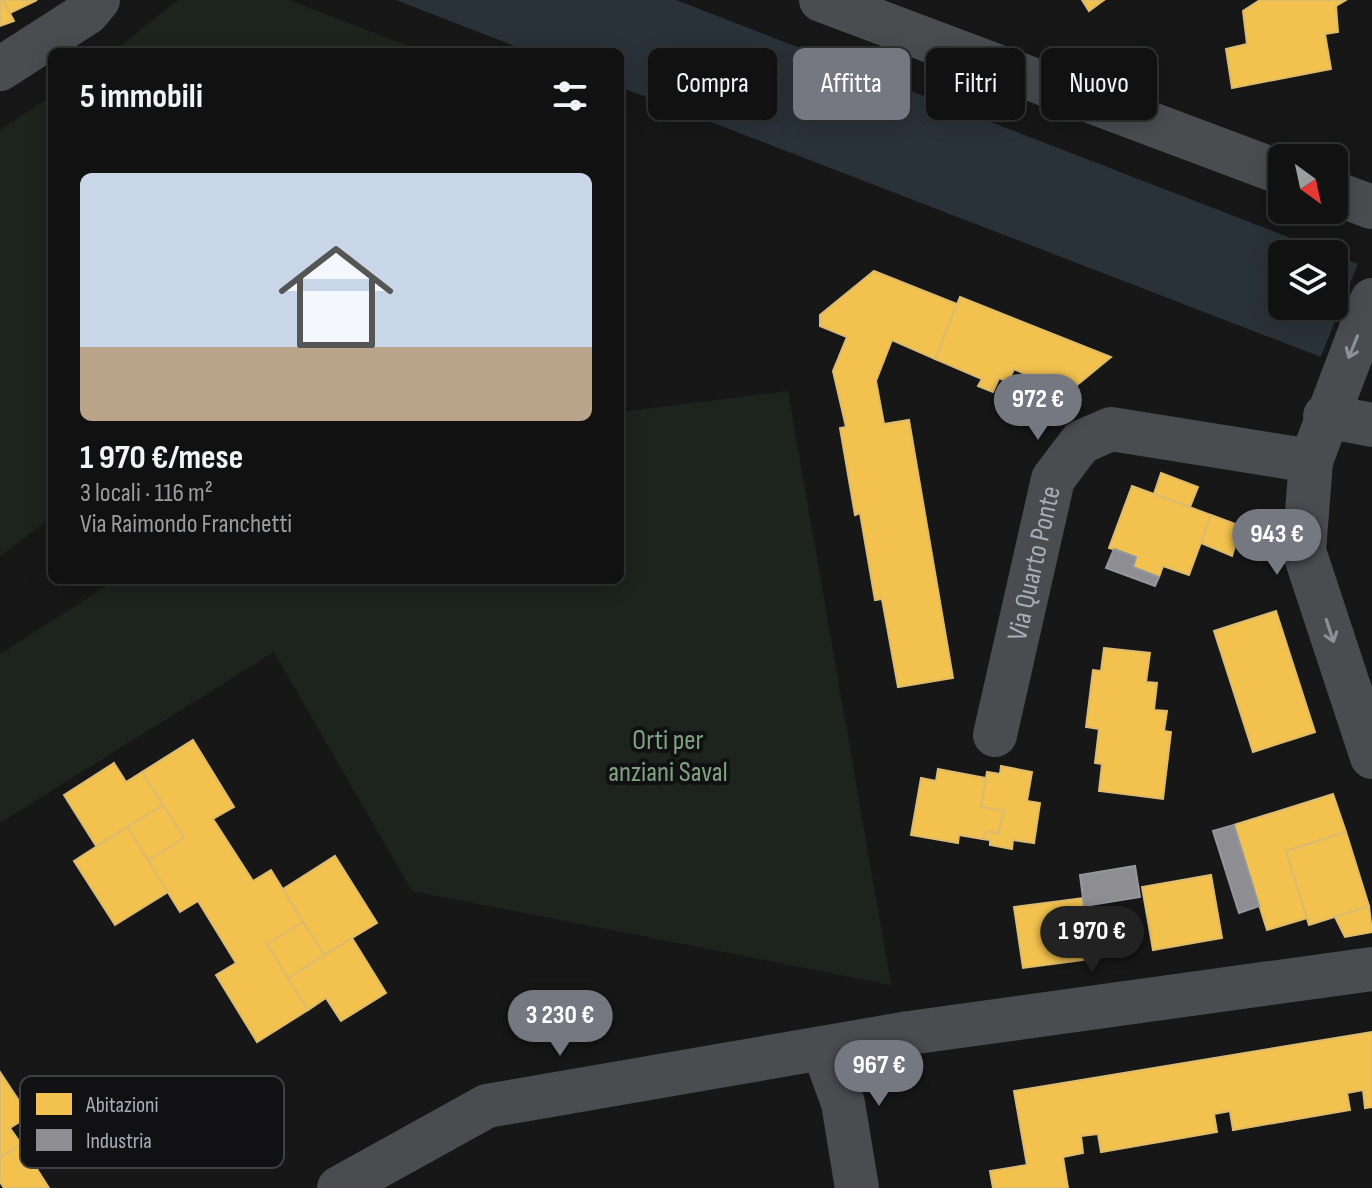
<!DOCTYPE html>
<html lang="it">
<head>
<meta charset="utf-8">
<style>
	:root { --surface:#111; --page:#1a1a1a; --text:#f1f3f6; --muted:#9c9d9f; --line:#303131; --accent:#757880 }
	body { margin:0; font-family:"Sofia Sans Condensed",sans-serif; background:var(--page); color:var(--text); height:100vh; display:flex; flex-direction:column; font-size:30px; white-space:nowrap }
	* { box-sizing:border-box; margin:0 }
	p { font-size:26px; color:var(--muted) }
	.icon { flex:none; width:44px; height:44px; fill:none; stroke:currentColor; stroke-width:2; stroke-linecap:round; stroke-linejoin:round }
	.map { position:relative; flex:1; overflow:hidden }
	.drawer { position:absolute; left:48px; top:48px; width:576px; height:536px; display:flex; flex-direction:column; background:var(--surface); border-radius:12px; box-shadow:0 4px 20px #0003,0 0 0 2px var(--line) }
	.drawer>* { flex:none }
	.banner { position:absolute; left:648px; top:48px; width:604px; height:72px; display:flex; gap:16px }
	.needle { width:52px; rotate:147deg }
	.fabs { position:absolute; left:1268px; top:144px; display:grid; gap:16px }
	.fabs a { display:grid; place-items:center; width:80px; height:80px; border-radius:12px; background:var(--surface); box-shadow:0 4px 20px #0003,0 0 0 2px var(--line); font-size:40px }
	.price { position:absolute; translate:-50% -68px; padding:0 18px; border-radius:28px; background:var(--accent); color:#fff; font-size:26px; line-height:52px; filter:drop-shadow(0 2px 4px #0008) }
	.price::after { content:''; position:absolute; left:50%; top:48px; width:24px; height:18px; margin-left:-12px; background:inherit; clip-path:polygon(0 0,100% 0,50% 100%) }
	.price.selected { background:#222; color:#fff }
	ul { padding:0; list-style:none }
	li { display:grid; align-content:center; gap:16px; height:424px; padding:0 32px }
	li span { display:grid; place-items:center; height:248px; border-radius:12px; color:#555 }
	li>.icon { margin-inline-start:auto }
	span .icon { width:144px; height:144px; fill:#fffc; stroke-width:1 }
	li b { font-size:34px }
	h2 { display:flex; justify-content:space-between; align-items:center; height:96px; padding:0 32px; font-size:34px }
	.chip { padding:0 28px; border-radius:12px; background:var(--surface); box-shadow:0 4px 20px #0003,0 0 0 2px var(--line); font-size:28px; line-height:72px }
	.chip.selected { background:var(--accent); color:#fff }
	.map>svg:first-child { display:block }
	.green { fill:#1d241e }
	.water { fill:#2a3239 }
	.pier { fill:#171717 }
	.homes { fill:#f2c14e; stroke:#dcbb6e; stroke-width:2 }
	.industry { fill:#8d8d92; stroke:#95979d; stroke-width:2 }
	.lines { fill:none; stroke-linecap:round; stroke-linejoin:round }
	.minor { stroke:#4b4c50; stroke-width:44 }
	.oneway { stroke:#8c9099 }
	.labels { text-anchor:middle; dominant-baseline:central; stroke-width:8; stroke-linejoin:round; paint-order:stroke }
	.street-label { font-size:28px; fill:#a8adb8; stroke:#111113 }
	.park-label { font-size:28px; fill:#7fa381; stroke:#111113 }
	.key { fill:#111113; stroke:#3e4045; stroke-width:2 }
	.key-label { font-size:22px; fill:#a8adb8 }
</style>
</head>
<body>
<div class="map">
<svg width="1372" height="1188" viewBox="0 0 1372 1188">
	<rect width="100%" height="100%" fill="#171717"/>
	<g class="green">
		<path d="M178 0H289L424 52H113Z"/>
		<path d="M52 96V517L0 556V130Z"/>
		<path d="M788 391 891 985 412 891 274 652 0 823V654L116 580H620V412Z"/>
	</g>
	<path class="water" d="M396 0H676L1332 254H1282V306H1334V255L1358 264 1321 357 620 87V52H530Z"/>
	<path class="pier" d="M1358 264 1362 266 1325 359 1321 357Z"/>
	<g class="homes">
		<path d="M0 0H3L14 21 0 26Z"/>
		<path d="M3 0H37L10 13Z"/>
		<path d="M1082 0H1104L1089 11Z"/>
		<path d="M1260 0H1346L1336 6 1338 32 1325 34 1331 69 1232 88 1226 49 1247 44 1243 11Z"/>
		<path d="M874 271 957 304 935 359 892 340 876 381 884 424 909 420 953 678 898 687 882 599 875 600 860 513 855 515 840 428 846 427 833 371 847 337 820 326V315Z"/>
		<path d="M960 297 1111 357 1066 394 1014 369 1008 382 999 378 993 392 978 386 982 379 935 359Z"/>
		<path d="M1161 473 1198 487 1190 507 1154 494Z"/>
		<path d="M1132 486 1211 515 1189 575 1163 566 1159 577 1133 567 1136 557 1109 548Z"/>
		<path d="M1211 515 1241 526 1232 556 1201 543Z"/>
		<path d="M1276 611 1315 732 1253 752 1214 631Z"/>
		<path d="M1104 648 1150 653 1146 682 1157 683 1154 710 1167 711 1164 731 1171 732 1163 799 1099 791 1102 764 1095 763 1099 729 1086 727 1093 670 1101 671Z"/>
		<path d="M193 740 234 807 213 819 253 881 271 870 303 922 267 944 308 1010 257 1042 216 975 236 963 198 901 180 912 148 860 184 838 142 772Z"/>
		<path d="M114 763 126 782 142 772 163 805 96 846 64 795Z"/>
		<path d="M1001 766 1032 772 1027 801 1040 803 1034 843 1013 840 1012 849 990 845V840L982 839 988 831 998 834 1004 811 981 807 987 772 1000 774Z"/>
		<path d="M938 769 986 778 981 807 1004 811 998 834 988 831 982 839 959 835 958 843 911 835 921 778 936 781Z"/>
		<path d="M1333 794 1346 832 1286 851 1307 918 1267 930 1234 825Z"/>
		<path d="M163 805 184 838 148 860 127 827Z"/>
		<path d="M127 827 168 892 115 925 74 861Z"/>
		<path d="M1346 832 1369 906 1309 925 1286 851Z"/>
		<path d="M335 856 377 923 324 955 283 889Z"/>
		<path d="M1211 875 1222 938 1153 950 1142 887Z"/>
		<path d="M1083 898 1091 959 1023 968 1014 907Z"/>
		<path d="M1369 906 1372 932 1345 937 1335 917Z"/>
		<path d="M303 922 324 955 288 978 267 944Z"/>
		<path d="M352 938 386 993 341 1021 326 998 308 1010 288 978Z"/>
		<path d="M1372 1032V1107L1365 1108 1363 1090 1347 1093 1350 1110 1233 1130 1230 1111 1214 1114 1217 1132 1101 1152 1098 1134 1081 1136 1083 1153 1063 1157 1068 1188H993L990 1171 1027 1165 1014 1091Z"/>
		<path d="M0 1072 29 1116 10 1128 21 1144 0 1158Z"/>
		<path d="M21 1144 49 1188H4L0 1182V1158Z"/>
	</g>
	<g class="industry">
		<path d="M1114 549 1136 557 1133 567 1159 577 1155 586 1106 568Z"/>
		<path d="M1234 825 1259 906 1239 913 1213 831Z"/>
		<path d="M1135 866 1140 897 1084 906 1080 875Z"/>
	</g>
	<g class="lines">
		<g class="minor">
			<path d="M821 0 1282 173"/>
			<path d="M0 69 87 13 98 0"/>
			<path d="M1334 193 1372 207"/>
			<path d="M1372 300 1311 461 1304 551 1372 757"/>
			<path d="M1325 416 1372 425"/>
			<path id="s1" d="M995 735 1053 479 1081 442 1111 429 1311 461"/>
			<path d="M823 1048 843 1103 857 1188"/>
			<path d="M339 1188 487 1106 909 1033 1372 969"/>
		</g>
	</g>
	<defs><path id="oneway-shaft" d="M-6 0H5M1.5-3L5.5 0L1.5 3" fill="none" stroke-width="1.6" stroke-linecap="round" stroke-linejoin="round" transform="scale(2)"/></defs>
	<g class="oneway">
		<use href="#oneway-shaft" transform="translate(1353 347) rotate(112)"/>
		<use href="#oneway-shaft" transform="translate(1330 631) rotate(72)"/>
	</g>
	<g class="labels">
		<g class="street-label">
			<text stroke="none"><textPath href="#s1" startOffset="176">Via Quarto Ponte</textPath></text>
		</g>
		<g class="park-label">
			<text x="668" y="740">Orti per<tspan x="668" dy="32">anziani Saval</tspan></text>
		</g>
	</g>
	<rect x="20" y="1076" width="264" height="92" rx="12" class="key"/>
	<rect x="36" y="1093" width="36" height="22" fill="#f2c14e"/>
	<rect x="36" y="1129" width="36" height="22" fill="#8d8d92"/>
	<g class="key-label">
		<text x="86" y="1112">Abitazioni</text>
		<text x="86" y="1148">Industria</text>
	</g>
</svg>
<div class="fabs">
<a><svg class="needle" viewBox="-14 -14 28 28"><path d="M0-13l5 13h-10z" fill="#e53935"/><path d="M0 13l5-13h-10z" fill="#9c9d9f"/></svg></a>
<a><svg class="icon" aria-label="layers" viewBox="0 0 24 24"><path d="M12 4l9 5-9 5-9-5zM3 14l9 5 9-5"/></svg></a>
</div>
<b class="price" style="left:1038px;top:442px">972 €</b>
<b class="price" style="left:1277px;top:577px">943 €</b>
<b class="price selected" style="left:1092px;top:974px">1 970 €</b>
<b class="price" style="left:560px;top:1058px">3 230 €</b>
<b class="price" style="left:879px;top:1108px">967 €</b>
<div class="banner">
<a class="chip">Compra</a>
<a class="chip selected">Affitta</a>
<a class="chip">Filtri</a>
<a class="chip">Nuovo</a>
</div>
<section class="drawer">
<h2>5 immobili<svg class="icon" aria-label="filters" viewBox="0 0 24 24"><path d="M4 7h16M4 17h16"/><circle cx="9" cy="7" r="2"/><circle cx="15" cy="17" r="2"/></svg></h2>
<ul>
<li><span style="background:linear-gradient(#c9d6e8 70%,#b9a48a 0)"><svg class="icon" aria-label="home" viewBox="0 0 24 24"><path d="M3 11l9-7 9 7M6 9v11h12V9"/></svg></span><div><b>1 970 €/mese</b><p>3 locali · 116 m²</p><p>Via Raimondo Franchetti</p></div></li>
</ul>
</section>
</div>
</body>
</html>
